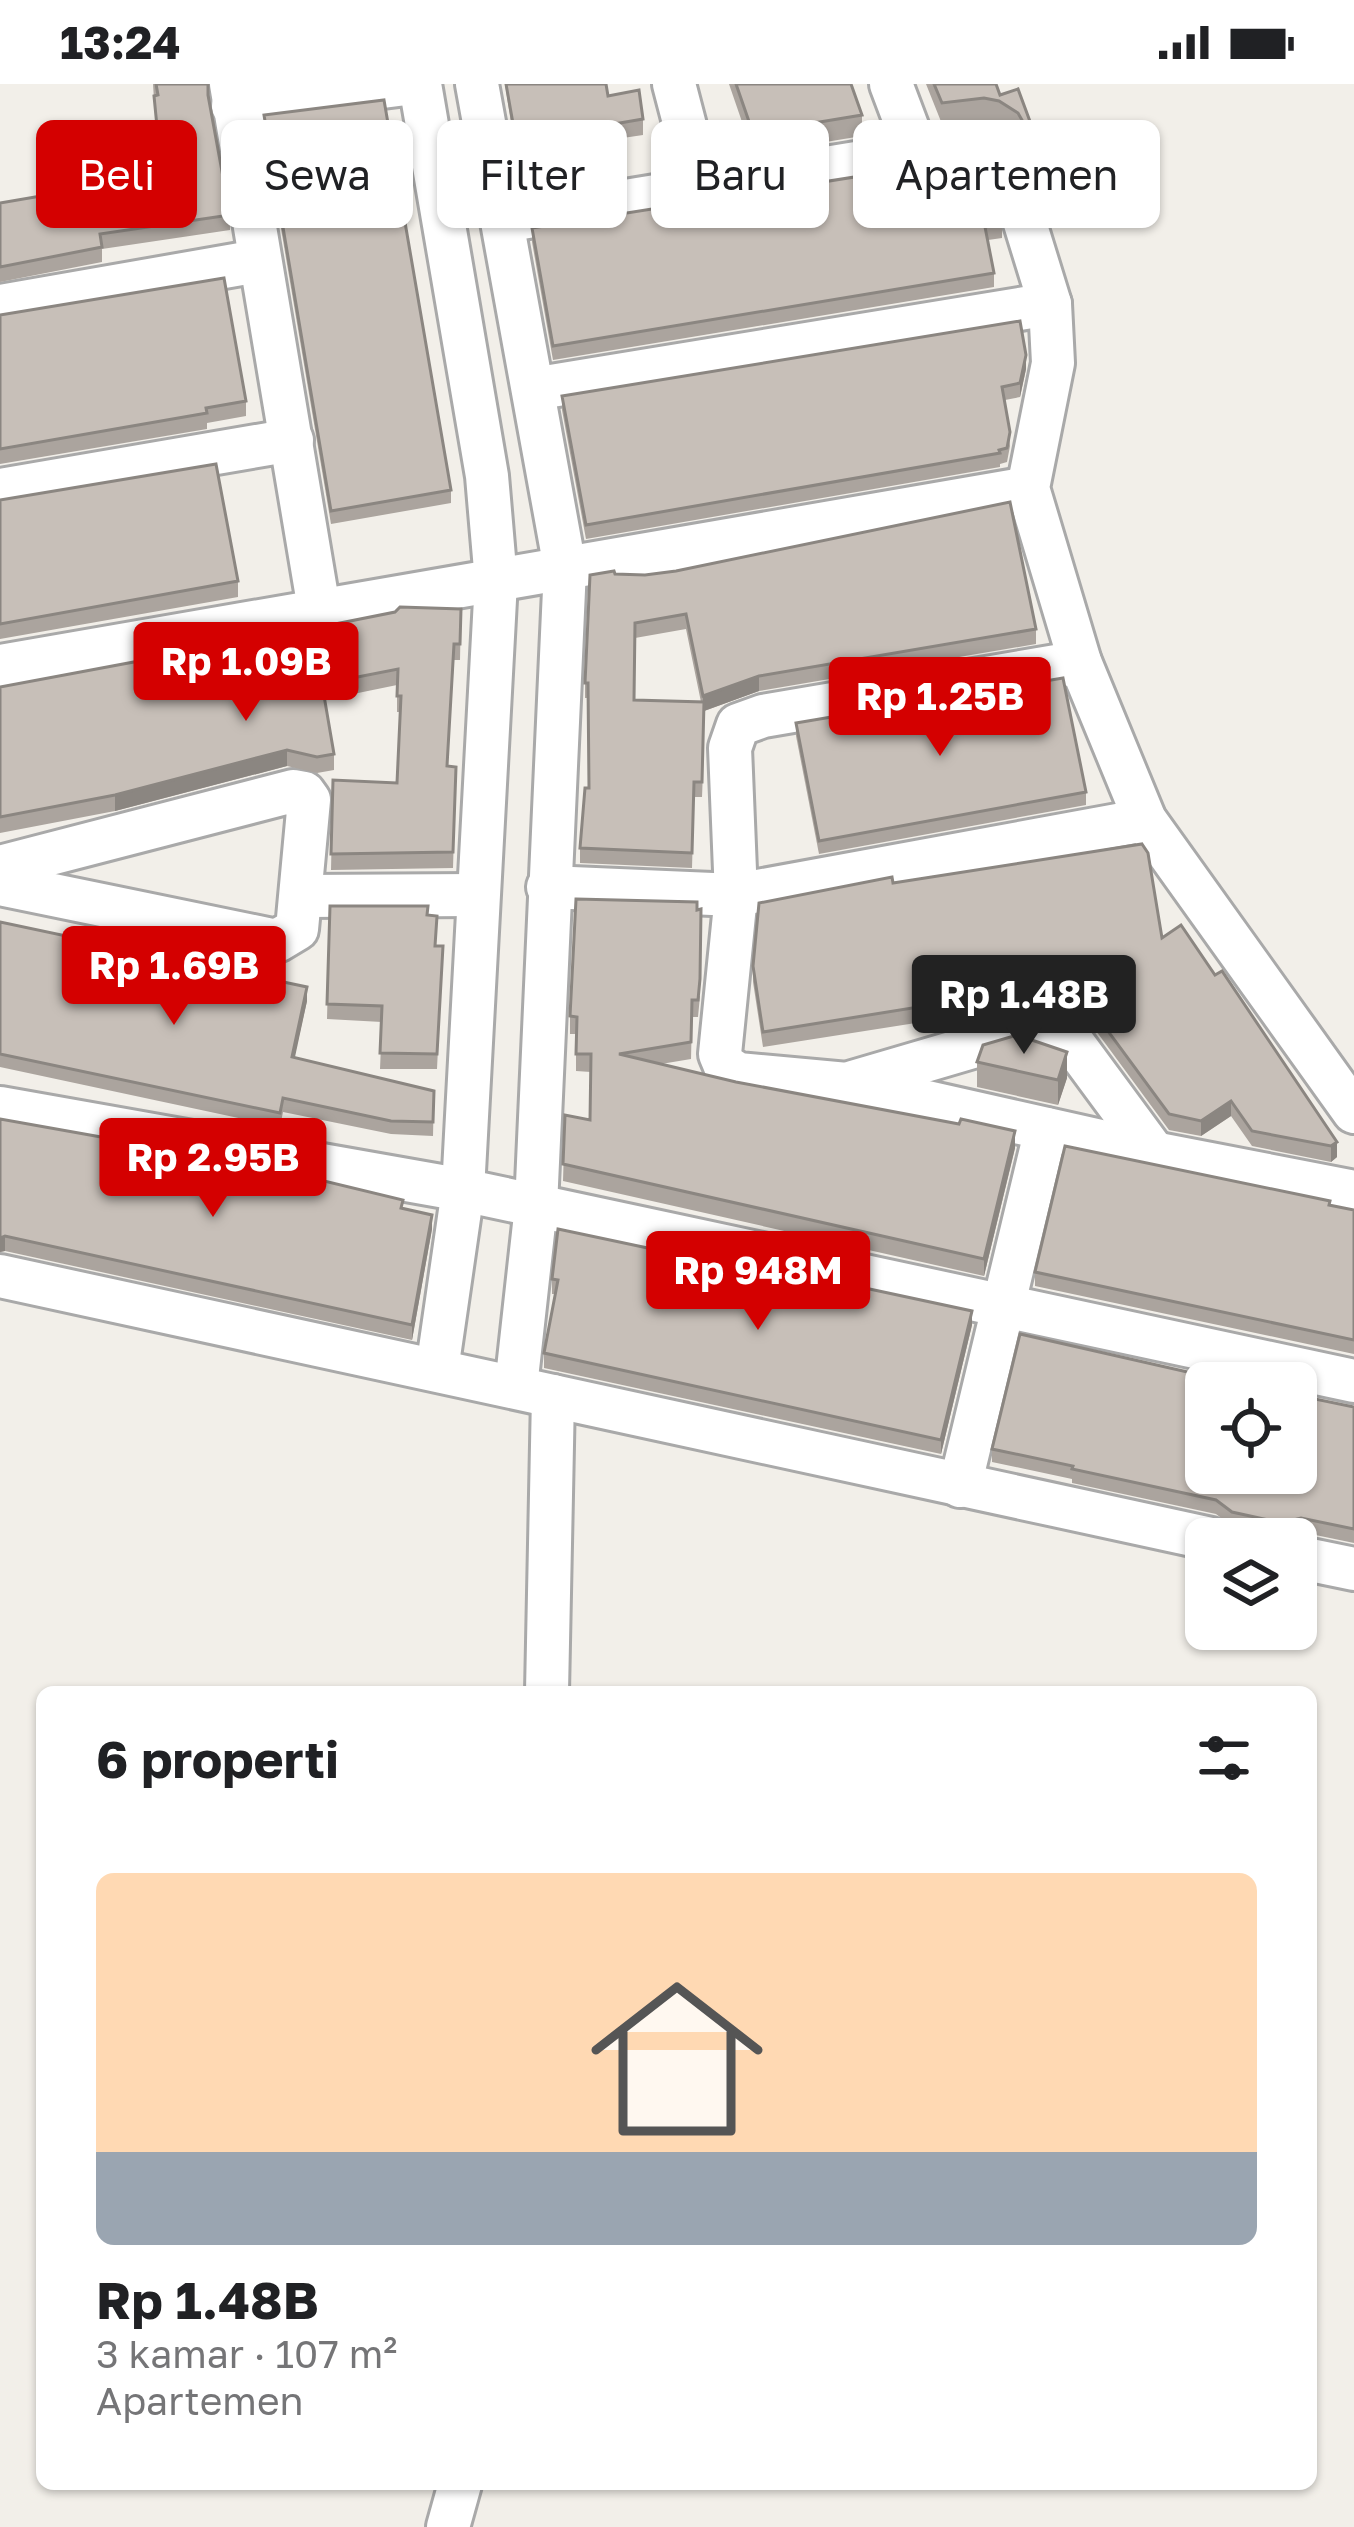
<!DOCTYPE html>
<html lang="id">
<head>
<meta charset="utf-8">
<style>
	:root { --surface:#fff; --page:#f6f6f6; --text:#202124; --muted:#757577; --line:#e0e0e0; --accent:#d40000 }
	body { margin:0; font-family:"Golos Text",sans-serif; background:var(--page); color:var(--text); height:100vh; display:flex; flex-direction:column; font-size:45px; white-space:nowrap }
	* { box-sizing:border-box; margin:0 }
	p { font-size:39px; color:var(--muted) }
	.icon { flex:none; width:66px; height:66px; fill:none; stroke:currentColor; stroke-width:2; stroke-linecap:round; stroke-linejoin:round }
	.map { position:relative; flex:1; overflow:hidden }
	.details { position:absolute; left:36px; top:1602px; width:1281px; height:804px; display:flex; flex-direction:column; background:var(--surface); border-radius:18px; box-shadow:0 3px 9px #0004 }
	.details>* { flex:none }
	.hud { position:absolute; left:36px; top:36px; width:1284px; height:108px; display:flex; gap:24px }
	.buttons { position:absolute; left:1185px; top:1278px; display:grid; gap:24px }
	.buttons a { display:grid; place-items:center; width:132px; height:132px; border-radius:18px; background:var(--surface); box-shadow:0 3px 9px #0004; font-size:60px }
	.price { position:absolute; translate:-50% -102px; padding:0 27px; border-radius:12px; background:var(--accent); color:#fff; font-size:39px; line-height:78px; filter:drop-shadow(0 3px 6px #0008) }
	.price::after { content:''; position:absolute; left:50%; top:72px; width:36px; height:27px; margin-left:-18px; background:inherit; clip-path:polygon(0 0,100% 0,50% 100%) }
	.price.current { background:#222; color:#fff }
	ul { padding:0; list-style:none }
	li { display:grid; align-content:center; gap:24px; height:636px; padding:0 60px }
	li+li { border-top:3px solid var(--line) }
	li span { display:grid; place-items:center; height:372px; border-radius:18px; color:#555 }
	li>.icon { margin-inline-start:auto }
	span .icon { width:216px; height:216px; fill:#fffc; stroke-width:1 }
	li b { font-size:51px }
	h2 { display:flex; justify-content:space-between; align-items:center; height:144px; padding:0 60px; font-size:51px }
	.chip { padding:0 42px; border-radius:18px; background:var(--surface); box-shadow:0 3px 9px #0004; font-size:42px; line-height:108px }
	.chip.current { background:var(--accent); color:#fff }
	.status { display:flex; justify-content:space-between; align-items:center; height:84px; padding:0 60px; background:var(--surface); direction:ltr }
	.status svg { height:33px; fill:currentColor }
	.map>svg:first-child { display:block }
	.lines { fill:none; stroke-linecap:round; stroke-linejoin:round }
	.minor-casing { stroke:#a9a9a9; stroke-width:48 }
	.minor { stroke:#fff; stroke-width:42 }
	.wall { fill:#aba49e; fill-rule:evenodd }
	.shaded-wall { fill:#8b8681 }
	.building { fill:#c7bfb8; stroke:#8b8681; stroke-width:3 }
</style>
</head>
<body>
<div class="status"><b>13:24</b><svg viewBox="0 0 49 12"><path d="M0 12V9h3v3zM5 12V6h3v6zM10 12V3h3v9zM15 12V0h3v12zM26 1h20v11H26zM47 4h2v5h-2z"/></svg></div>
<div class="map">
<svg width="1354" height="2443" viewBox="0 0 1354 2443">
	<rect width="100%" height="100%" fill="#f2efe9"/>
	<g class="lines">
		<g class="minor-casing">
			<g id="minor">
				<path d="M231 0 319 525"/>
				<path d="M420 0 487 392 496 497 463 1106 437 1286"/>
				<path d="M477 0 565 484 536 1122 516 1303"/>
				<path d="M674 0 702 107"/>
				<path d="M891 0 917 69"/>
				<path d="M233 22 406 0"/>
				<path d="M504 137 917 69 987 61 1004 71 1050 220 1053 279 1028 404 1080 578 1145 736 1354 1028"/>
				<path d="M0 222 258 177"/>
				<path d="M533 305 1050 220"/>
				<path d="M0 406 292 356"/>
				<path d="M1080 578 763 632 738 641 730 664 736 811 720 970 725 982 738 990 847 1000 1154 1069 1354 1108"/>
				<path d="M0 582 1028 404"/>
				<path d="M0 783 293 707 304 709 309 716 297 845 277 857 0 800"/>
				<path d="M548 803 736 811 1145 736"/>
				<path d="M302 812 477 811"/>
				<path d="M853 998 1037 944 1053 943 1067 951 1154 1069"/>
				<path d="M0 1024 463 1106 1354 1297"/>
				<path d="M0 1192 1211 1455"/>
				<path d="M960 1402 1046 1045"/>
				<path d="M1296 1473 1354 1485"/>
				<path d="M547 1608 553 1312"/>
				<path d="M448 2443 460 2400"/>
			</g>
		</g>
		<use href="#minor" class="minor"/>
	</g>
	<g class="wall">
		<path d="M153 0H208V11L230 131V146L102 165V178L0 198V119L102 102 100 73 157 63Z"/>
		<path d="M505 0H606L608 12 643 35V51L616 55 620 76V92L534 106 529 76 517 78Z"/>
		<path d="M729 0H851L862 31V52L753 70Z"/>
		<path d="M926 0H996L1000 11 1018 5 1035 51V72L1031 73 1018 50 999 38 984 36 942 40Z"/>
		<path d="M264 31 451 406V419L331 440 264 44Z"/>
		<path d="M1002 140V154L988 156 994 189V203L553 276 532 158V144Z"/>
		<path d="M0 231 246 317V332L207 339V345L0 380Z"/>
		<path d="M1026 285 1020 313 1005 316 1010 362 1007 378 1000 380V383L586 455 562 326V312Z"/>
		<path d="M0 416 238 497V513L0 555Z"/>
		<path d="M615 490 1036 545V560L759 607 704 627 702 713H694L692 784 580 779V764L589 704 588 614H585V599ZM686 545 701 618 634 616 635 554Z"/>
		<path d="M461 525 460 576H454L447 682 456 683 453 784 331 786 333 696 397 699 400 628H397V601L324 616 334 670V686L317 689 287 682 115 727 0 749V603Z"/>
		<path d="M796 639 1086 708V721L819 770 796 652Z"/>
		<path d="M893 799 1162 854 1215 891 1337 1058V1073L1331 1078 1252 1062 1231 1032 1201 1052 1169 1046 1088 936 1062 916 763 963 753 898V882Z"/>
		<path d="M330 822 427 831 436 862H443L437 985H380L382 938 327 935Z"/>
		<path d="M0 838 307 917 294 974 434 1007 433 1052 391 1050 283 1028 280 1043 0 983Z"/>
		<path d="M700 912 698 933H692L691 975 661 980 1015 1064 984 1192 563 1097 565 1031 590 1036 591 988 576 987V950H570V932Z"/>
		<path d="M977 978 1067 994 1058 1021 977 1003Z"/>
		<path d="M0 1035 403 1125 432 1145 412 1256 5 1167 0 1168Z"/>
		<path d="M1330 1122 1354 1126V1270L1035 1202V1188Z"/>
		<path d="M552 1195 972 1241 941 1370 544 1284V1269L555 1210H552Z"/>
		<path d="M1199 1291 1354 1323V1459L1301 1448 1282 1453 1232 1442 1216 1430 1072 1399V1395L992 1378V1365Z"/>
	</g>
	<g class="shaded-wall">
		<path d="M1035 51V72L1031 73V52Z"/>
		<path d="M1026 271V285L1020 313V299Z"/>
		<path d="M759 592V607L704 627 702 713 703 612Z"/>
		<path d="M287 666V682L115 727V711Z"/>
		<path d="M307 903V917L292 987V973Z"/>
		<path d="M1067 968V994L1058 1021V996Z"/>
		<path d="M1231 1017V1032L1201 1052V1037Z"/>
		<path d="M1015 1047V1064L984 1192V1175Z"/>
		<path d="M1337 1058V1073L1331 1078V1062Z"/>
		<path d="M432 1131V1145L412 1256V1241Z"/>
		<path d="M5 1152V1167L0 1168V1154Z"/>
		<path d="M972 1227V1241L941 1370V1356Z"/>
		<path d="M1301 1434V1448L1282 1453V1439Z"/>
	</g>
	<g class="building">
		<path d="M156 0H208V11L230 131 100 150 102 163 0 183V119L105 101 100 73 159 63 154 12 158 11Z"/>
		<path d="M506 0H606L608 12 639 6 643 35 614 40 620 76 534 90 529 60 517 62Z"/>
		<path d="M736 0H851L862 31 753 49Z"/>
		<path d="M934 0H996L1000 11 1018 5 1035 51 1031 52 1018 29 999 17 984 14 942 19Z"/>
		<path d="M384 16 451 406 331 427 264 31Z"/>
		<path d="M981 73 1002 140 985 143 994 189 553 262 532 144Z"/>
		<path d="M224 194 246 317 206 324 207 329 0 365V231Z"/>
		<path d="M1020 237 1026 271 1020 299 1002 303 1010 348 1007 364 999 366 1000 369 586 441 562 312Z"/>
		<path d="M216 380 238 497 0 540V416Z"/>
		<path d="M1010 418 1036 545 759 592 703 612 686 530 635 539 634 616 704 618 702 698H694L692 769 580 764 585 704H589L588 599H585L590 491 614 487 615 490 645 491 676 487Z"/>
		<path d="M400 523 461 525 460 560H454L447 682 456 683 453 768 331 770 333 696 397 699 401 612H397L398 585 322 600 334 670 317 673 287 666 115 711 0 733V603L310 545 395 528Z"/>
		<path d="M1063 594 1086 708 819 757 796 639Z"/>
		<path d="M1142 760 1148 769 1162 854 1181 841 1215 891 1222 887 1337 1058 1331 1062 1252 1047 1231 1017 1201 1037 1169 1030 1088 920 1062 900 763 948 753 882 759 819 892 793 893 799Z"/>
		<path d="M576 815 697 818V826L701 825 700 895 698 916H692L691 958 619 970 736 998 959 1040 961 1035 1015 1047 984 1175 563 1080 565 1031 590 1036 591 970H576L577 933 570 932Z"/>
		<path d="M330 822H428L427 831 437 832 435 862H443L437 970 380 969 382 922 327 920Z"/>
		<path d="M0 838 307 903 292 973 434 1007 433 1038 391 1037 283 1014 280 1029 0 970Z"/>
		<path d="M1017 951 1067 968 1058 996 977 978 983 961Z"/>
		<path d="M0 1035 258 1081 403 1116 401 1124 432 1131 412 1241 5 1152 0 1154Z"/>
		<path d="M1065 1062 1330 1117 1329 1121 1354 1126V1256L1035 1188Z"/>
		<path d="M558 1145 709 1177 711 1171 972 1227 941 1356 544 1269 558 1196 552 1195Z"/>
		<path d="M1020 1250 1236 1299H1206V1389H1296V1311L1354 1323V1445L1301 1434 1282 1439 1232 1428 1216 1416 1072 1385 1073 1382 992 1365Z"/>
	</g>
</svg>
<div class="buttons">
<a><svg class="icon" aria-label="locate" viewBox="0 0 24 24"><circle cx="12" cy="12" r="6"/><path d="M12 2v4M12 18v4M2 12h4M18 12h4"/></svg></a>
<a><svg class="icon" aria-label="layers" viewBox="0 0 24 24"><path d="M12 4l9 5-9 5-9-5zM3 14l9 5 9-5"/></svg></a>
</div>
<b class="price" style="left:246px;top:640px">Rp 1.09B</b>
<b class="price" style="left:940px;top:675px">Rp 1.25B</b>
<b class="price" style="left:174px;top:944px">Rp 1.69B</b>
<b class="price current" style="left:1024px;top:973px">Rp 1.48B</b>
<b class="price" style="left:213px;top:1136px">Rp 2.95B</b>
<b class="price" style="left:758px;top:1249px">Rp 948M</b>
<div class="hud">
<a class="chip current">Beli</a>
<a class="chip">Sewa</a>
<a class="chip">Filter</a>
<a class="chip">Baru</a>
<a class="chip">Apartemen</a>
</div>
<section class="details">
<h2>6 properti<svg class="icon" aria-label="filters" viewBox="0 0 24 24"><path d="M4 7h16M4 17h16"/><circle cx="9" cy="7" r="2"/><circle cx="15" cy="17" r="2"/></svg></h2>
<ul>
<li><span style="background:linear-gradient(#ffd9b3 75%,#9aa5b1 0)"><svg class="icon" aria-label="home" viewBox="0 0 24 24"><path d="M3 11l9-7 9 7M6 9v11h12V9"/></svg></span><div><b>Rp 1.48B</b><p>3 kamar · 107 m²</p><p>Apartemen</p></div></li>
</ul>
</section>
</div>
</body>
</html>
